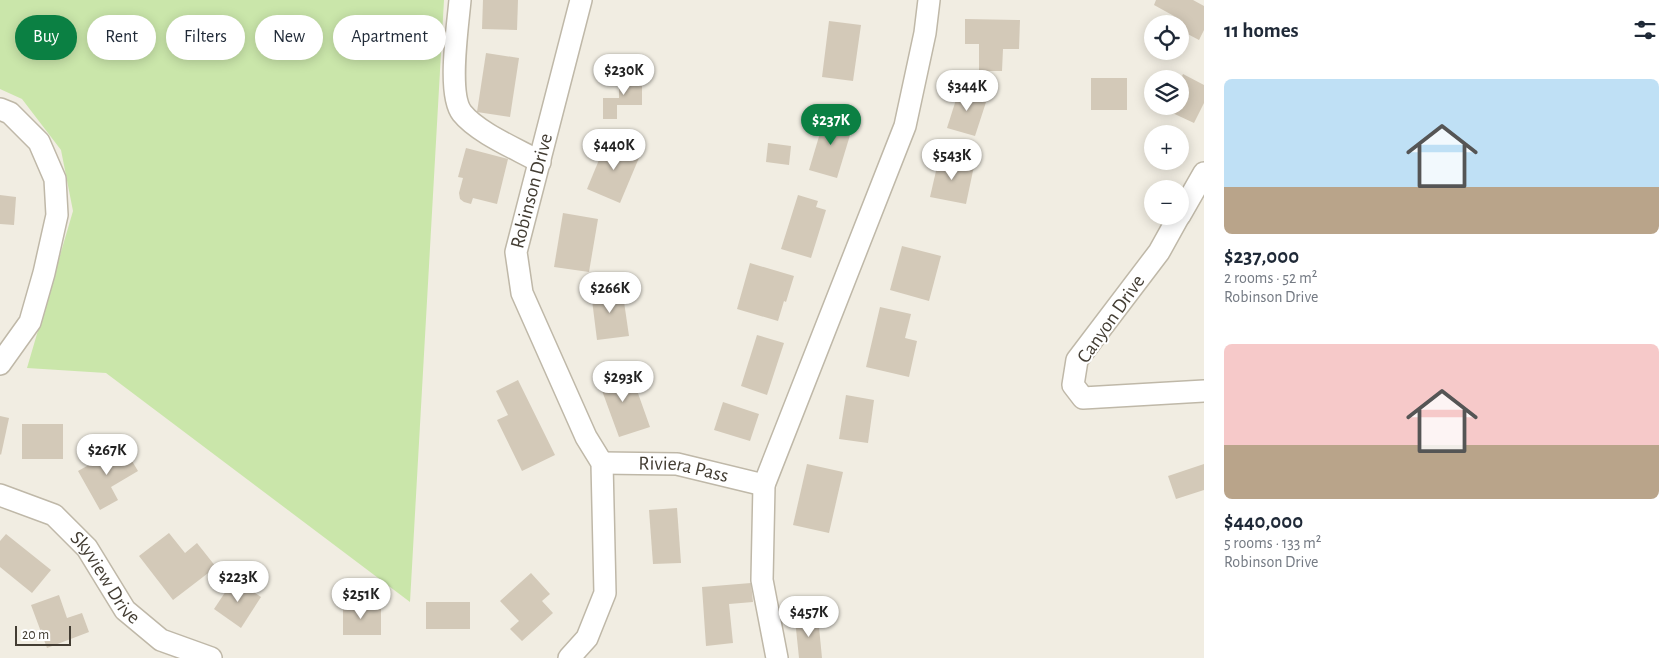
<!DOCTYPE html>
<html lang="en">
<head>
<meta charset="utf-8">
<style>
	:root { --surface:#fff; --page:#f2f2f3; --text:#1f2937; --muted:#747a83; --accent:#0b8043 }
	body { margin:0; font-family:"Alegreya Sans",sans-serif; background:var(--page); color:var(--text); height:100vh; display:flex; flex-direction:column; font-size:19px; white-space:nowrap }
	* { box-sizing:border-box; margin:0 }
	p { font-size:16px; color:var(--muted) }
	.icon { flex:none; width:28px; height:28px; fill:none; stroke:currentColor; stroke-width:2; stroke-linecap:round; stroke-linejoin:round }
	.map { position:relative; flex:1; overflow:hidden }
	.panel { display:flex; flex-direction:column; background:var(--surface); width:475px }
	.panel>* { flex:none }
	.guide { position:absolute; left:15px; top:15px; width:475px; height:45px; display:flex; gap:10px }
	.fabs { position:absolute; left:1144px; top:15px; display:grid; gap:10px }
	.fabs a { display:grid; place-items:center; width:45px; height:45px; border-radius:50%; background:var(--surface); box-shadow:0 2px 12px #0003; font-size:25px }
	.scale { position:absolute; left:15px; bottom:12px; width:56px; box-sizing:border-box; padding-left:5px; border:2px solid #433d33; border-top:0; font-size:14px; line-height:18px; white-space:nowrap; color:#433d33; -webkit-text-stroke:4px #fff; paint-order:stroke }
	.price { position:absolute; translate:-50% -42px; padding:0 11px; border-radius:18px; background:#fff; color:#222; font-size:16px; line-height:32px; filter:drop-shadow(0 1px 2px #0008) }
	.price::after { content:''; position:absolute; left:50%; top:30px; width:15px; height:11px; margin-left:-8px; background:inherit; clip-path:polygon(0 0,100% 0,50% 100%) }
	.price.current { background:var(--accent); color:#fff }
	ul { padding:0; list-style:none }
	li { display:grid; align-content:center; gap:10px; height:265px; padding:0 20px }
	li span { display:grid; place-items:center; height:155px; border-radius:8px; color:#555 }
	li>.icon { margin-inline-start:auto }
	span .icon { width:90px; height:90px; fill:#fffc; stroke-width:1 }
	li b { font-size:21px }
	h2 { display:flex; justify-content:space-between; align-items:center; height:60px; padding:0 20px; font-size:21px }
	.tag { padding:0 18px; border-radius:22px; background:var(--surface); box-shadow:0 2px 12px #0003; font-size:18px; line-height:45px }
	.tag.current { background:var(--accent); color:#fff }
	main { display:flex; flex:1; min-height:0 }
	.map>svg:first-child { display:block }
	.green { fill:#cae6aa }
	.building { fill:#d3c9b8 }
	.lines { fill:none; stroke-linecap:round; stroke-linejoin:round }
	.street-casing { stroke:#bfb8a8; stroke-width:24 }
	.street { stroke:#fff; stroke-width:21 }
	.labels { text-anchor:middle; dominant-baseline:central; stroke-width:4; stroke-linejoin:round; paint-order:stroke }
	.street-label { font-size:20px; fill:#433d33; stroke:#fff }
</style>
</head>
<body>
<main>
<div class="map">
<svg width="1204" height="658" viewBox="0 0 1204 658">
	<rect width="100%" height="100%" fill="#f1ede2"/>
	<path class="green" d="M0 0H444L410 602 106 373 27 368 73 211 61 150 22 99 0 89Z"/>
	<g class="building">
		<path d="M483 0H518L517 30 482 29Z"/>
		<path d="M1156 0H1193L1204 6V30L1199 40 1180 30V24H1170L1174 16 1154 5Z"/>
		<path d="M965 19 1020 20 1019 49H1003L1002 71H979V44H965Z"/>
		<path d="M829 21 861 25 853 81 822 77Z"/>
		<path d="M486 53 519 58 510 117 477 112Z"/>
		<path d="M1183 74 1204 85V103L1194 123 1166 110 1167 106H1180V80Z"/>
		<path d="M619 75H642V105H617V119H603V98H619Z"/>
		<rect x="1091" y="78" width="36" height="32"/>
		<path d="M960 87 988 96 975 136 947 128Z"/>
		<path d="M826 113 854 122 837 178 809 170Z"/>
		<path d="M608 138 641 153 620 203 587 189Z"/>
		<path d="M768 143 791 146 789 165 766 162Z"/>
		<path d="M466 148 508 159 497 204 473 198 471 204 464 202 460 199 459 193 463 178 458 177Z"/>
		<path d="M939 158 974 166 966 204 930 197Z"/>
		<path d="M0 195 16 197 14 225 0 224Z"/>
		<path d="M798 195 818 201 816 207 826 210 811 258 781 249Z"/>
		<path d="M563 213 598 219 589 272 554 267Z"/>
		<path d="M902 246 941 256 929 301 890 290Z"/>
		<path d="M750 263 794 276 786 302 784 301 778 321 737 309Z"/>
		<path d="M622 288 629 336 597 340 591 292Z"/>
		<path d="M880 307 911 314 905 338 917 341 909 377 866 367Z"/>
		<path d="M757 335 784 343 767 395 741 386Z"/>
		<path d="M624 367 629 384 634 382 650 427 619 437 597 377Z"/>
		<path d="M518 380 555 455 522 471 497 420 508 415 496 391Z"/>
		<path d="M846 395 874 400 868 443 839 439Z"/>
		<path d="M723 402 759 414 750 441 714 430Z"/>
		<path d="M0 416 9 418 1 455 0 454Z"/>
		<rect x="22" y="424" width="41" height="35"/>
		<path d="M123 446 138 471 111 487 118 500 100 510 78 471Z"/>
		<path d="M807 464 843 472 829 533 793 525Z"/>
		<path d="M1204 464V490L1176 499 1168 476Z"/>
		<path d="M677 508 681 563 653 564 649 510Z"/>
		<path d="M169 533 185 553 197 543 216 567 173 600 139 556Z"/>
		<path d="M6 534 51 570 32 593 0 567V541Z"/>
		<path d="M531 573 550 594 542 601 553 613 522 641 510 629 519 621 500 601Z"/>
		<path d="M234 579 261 597 241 628 214 609Z"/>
		<path d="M751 583 753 602 729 604 733 643 706 646 702 587Z"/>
		<path d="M59 595 67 618 82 613 89 632 47 648 31 605Z"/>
		<path d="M343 601H362V609H381V635H343Z"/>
		<rect x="426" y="602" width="44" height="27"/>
		<path d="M818 617 822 658H799L795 619Z"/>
	</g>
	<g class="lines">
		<g class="street-casing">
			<g id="street">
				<path d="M460 0C458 25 447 94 462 113 478 133 517 149 540 162"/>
				<path d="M0 109 10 113 39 142 55 179 57 215 44 273 30 322 0 364"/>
				<path d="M1180 215 1204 173"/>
				<path d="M1179 216 1159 252 1077 360 1073 385 1083 398 1204 391"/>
				<path id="s1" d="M602 463 677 464 764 485"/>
				<path id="s2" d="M0 495 54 515 87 548 125 610 161 640 211 658"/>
				<path id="s3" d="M569 658 587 638 605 593 602 463 586 437 522 293 516 252 581 0"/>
				<path d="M777 658 762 580 764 485 905 126 925 33 929 0"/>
			</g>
		</g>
		<use href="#street" class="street"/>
	</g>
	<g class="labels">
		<g class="street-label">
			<text stroke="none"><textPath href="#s3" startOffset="498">Robinson Drive</textPath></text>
			<text transform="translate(1111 319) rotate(-55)">Canyon Drive</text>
			<text stroke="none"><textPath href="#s1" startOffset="82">Riviera Pass</textPath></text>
			<text stroke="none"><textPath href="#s2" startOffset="139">Skyview Drive</textPath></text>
		</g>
	</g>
</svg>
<div class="fabs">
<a><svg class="icon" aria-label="locate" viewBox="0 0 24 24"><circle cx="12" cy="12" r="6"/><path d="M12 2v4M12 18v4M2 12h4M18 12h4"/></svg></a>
<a><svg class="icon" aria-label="layers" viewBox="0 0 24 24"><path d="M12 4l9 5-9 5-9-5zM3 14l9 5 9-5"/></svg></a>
<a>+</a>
<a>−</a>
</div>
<div class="scale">20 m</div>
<b class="price" style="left:624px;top:96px">$230K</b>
<b class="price" style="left:967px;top:112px">$344K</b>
<b class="price current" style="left:831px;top:146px">$237K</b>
<b class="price" style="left:614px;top:171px">$440K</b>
<b class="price" style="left:952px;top:181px">$543K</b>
<b class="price" style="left:610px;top:314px">$266K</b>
<b class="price" style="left:623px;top:403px">$293K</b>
<b class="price" style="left:107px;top:476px">$267K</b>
<b class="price" style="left:238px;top:603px">$223K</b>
<b class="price" style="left:361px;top:620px">$251K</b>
<b class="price" style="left:809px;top:638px">$457K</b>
<div class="guide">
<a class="tag current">Buy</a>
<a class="tag">Rent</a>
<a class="tag">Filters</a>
<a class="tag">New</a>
<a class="tag">Apartment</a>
</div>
</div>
<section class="panel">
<h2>11 homes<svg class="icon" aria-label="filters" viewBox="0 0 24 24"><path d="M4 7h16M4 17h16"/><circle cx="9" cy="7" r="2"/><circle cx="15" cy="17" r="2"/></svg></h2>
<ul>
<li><span style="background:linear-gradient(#bfe0f5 70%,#b9a48a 0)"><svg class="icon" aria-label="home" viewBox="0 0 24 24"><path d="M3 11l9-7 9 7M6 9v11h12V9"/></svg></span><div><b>$237,000</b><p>2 rooms · 52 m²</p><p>Robinson Drive</p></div></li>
<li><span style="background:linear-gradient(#f6c9c9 65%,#b9a48a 0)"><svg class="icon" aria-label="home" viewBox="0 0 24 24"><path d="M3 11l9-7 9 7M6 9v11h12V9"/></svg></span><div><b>$440,000</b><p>5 rooms · 133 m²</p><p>Robinson Drive</p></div></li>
</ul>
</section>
</main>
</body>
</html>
